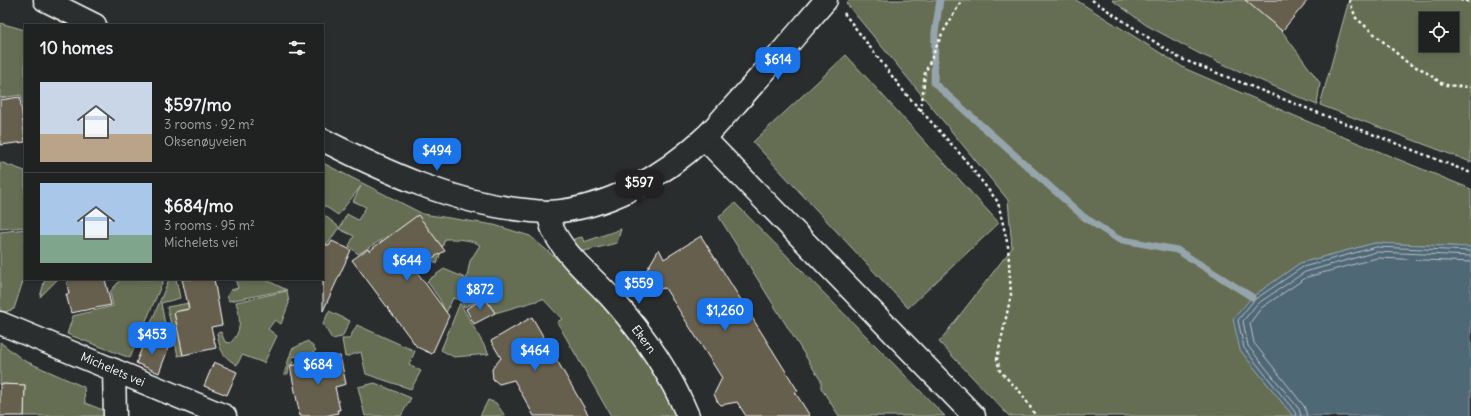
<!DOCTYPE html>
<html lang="en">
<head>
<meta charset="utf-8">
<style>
	:root { --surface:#202222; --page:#282a2a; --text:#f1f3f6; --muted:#a2a4a5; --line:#3d3f40; --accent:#1a73e8 }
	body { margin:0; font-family:Delius,sans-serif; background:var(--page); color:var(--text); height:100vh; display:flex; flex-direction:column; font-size:15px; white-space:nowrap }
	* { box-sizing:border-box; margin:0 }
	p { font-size:13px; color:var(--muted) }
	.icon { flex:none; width:22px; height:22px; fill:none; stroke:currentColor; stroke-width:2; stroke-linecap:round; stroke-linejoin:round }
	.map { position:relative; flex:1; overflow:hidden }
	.drawer { position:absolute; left:24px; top:24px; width:300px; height:256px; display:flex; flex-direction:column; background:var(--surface); border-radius:0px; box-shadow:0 2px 6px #0003,0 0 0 1px var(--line) }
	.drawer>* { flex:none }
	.buttons { position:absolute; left:1419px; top:12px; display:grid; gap:8px }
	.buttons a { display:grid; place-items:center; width:40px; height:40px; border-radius:0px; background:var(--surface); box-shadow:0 2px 6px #0003,0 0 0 1px var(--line); font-size:20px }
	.price { position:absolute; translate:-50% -34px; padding:0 9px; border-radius:8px; background:var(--accent); color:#fff; font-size:13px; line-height:26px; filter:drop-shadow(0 1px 2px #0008) }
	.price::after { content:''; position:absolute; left:50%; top:24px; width:12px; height:9px; margin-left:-6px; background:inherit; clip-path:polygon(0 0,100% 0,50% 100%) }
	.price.selected { background:#222; color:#fff }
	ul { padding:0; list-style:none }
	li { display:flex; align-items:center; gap:12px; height:100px; padding:0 16px }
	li+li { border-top:1px solid var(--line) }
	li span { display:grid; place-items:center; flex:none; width:112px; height:80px; border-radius:0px; color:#555 }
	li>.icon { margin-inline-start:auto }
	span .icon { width:48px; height:48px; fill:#fffc; stroke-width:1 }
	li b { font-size:17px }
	h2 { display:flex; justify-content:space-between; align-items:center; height:48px; padding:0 16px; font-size:17px }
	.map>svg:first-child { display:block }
	.green { fill:#656d53; stroke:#b2b6a9; fill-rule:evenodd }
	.water { fill:#506775; stroke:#96a4ac }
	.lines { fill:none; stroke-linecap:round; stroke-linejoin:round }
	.shore { stroke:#b9c2c8; stroke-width:1 }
	.stream { stroke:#96a4ac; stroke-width:7 }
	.building { fill:#665e4e; stroke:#fff }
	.minor-casing { stroke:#fff; stroke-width:25 }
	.path { stroke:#fff; stroke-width:2.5; stroke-dasharray:3 3; stroke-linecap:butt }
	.minor { stroke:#2a2d2e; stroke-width:22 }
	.labels { text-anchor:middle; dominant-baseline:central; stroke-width:3.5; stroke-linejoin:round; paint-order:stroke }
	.street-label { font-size:12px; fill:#fff; stroke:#2a2d2e }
</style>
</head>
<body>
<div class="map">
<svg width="1471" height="416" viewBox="0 0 1471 416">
	<rect width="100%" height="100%" fill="#2a2d2e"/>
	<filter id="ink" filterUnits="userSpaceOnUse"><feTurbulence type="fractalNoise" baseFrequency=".025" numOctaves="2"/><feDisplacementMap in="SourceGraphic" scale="8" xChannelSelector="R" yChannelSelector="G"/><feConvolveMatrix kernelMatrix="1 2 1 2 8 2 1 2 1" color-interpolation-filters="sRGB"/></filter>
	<g filter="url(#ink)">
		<g class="green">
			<path d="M849 0H1076L1186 69 1346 138 1471 189V247L1375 243 1300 263 1252 297 1240 350 1293 416H1009L939 342 1012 248 1008 200 846 3Z"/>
			<path d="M1112 0H1245L1282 31 1320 83 1317 105 1200 54 1146 25Z"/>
			<path d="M1349 0H1471V162L1320 105ZM1426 19H1452V45H1426Z"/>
			<path d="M0 23 25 30V115L21 95 0 98Z"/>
			<path d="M846 55 999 223 908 308 753 142Z"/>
			<path d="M0 162 25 171V227L0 229Z"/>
			<path d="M323 163 423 214 494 225 530 236 571 271 636 344 666 391 678 416H611L557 322 562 319 543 299 495 313 485 298 464 307 462 302 470 261 480 245C470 239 458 239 445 239L437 264 428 257 412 263 388 236 358 254 349 246 354 236 339 229 347 214 358 220 366 207 353 201 361 186 338 215 323 205Z"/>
			<path d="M735 203 945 416H839L821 388V381L719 217Z"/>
			<path d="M323 214 339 227 328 244 323 242Z"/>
			<path d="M25 229V275L14 309 2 313 0 312V232Z"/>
			<path d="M621 229 617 243 580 252 574 239 582 237 584 242Z"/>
			<path d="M444 269 465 278 460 300 453 298 446 313 440 300 427 281Z"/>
			<path d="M45 279H58L40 297Z"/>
			<path d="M121 279H164L130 358 67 334 73 316 113 306 110 292Z"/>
			<path d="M169 279H176L180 298 161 303 169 345 146 335Z"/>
			<path d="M235 279H264L287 290 229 301 227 296 231 290 238 288Z"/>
			<path d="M287 291 289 303 281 324 275 320 268 329 277 336 264 363 242 355 237 365C222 356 220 350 217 333L221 332 225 342 230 343C243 332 240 317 236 302Z"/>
			<path d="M189 303 192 308 174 312 183 355 178 356 167 307Z"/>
			<path d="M460 303 489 354 454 357 441 350Z"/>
			<path d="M329 311 350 321 342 337 332 339 323 324Z"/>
			<path d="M357 325 415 351 409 365 421 371 411 389 366 374 361 352 345 357 342 339H349Z"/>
			<path d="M308 341 316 350 313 353 292 357 293 364 289 365 288 374H284L292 349Z"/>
			<path d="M0 342 23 360 84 387 85 403 108 412V416H24L25 385 0 384Z"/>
			<path d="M375 383 411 398 401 416H365L358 387Z"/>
			<path d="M488 400 496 403 505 416H480Z"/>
		</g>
		<path class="water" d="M1375 243 1471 247V416H1293L1240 350 1233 319 1252 297 1300 263Z"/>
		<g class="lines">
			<g class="shore">
				<path d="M1296 416 1295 412 1244 348 1238 320 1254 300 1303 267 1376 247 1471 251"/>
				<path d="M1301 416 1299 409 1248 346 1243 321 1257 304 1305 272 1376 252 1471 256"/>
				<path d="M1307 416 1304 406 1254 343 1250 323 1261 308 1307 277 1377 258 1471 262"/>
			</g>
			<path class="stream" d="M940 0 935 32 934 83 1084 217 1118 239 1177 250 1252 297"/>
		</g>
		<g class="building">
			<path d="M1245 0H1308L1282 31Z"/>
			<path d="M20 97 25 142 0 145V100Z"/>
			<path d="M418 215 445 251 414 268 449 316 432 354 417 347 352 260 368 249 369 251Z"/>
			<path d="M701 236 798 391 795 392 810 416H746L737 402 721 405 717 401 714 394 722 378 665 288 651 290 643 284 642 278 659 249 664 259Z"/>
			<path d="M332 241 351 250 323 311V243L329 246Z"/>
			<path d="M66 279H105L111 305 71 313 66 294H69Z"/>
			<path d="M182 279H214L222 325 211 327 216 348 183 355 174 312 189 309Z"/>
			<path d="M485 298 495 313 474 324 466 309Z"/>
			<path d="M532 317 589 416H534L514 380 499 384 493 379 492 369 501 358 491 341Z"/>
			<path d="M145 340 168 349 159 373 136 363Z"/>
			<path d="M340 356 346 384 335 387 340 410H337L338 413 325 416H300L290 366Z"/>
			<path d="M214 362 237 372 227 395 204 386Z"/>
			<path d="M0 384 25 385 24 416H0Z"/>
		</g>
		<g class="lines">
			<g class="minor-casing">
				<g id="minor">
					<path d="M45 0 95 25"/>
					<path d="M704 138 974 416"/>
					<path d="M323 140C386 172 453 203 524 210 532 211 541 212 549 212 607 209 662 177 704 138 714 129 723 117 733 107 765 72 795 36 826 0"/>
					<path d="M548 212C550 219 551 226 554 232 568 259 595 279 614 301 645 336 670 373 688 416"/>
					<path d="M0 323 225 416"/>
					<path d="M114 370 115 416"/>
				</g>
			</g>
			<g class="path">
				<path d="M1092 0 1179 58 1471 173"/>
				<path d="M1349 0 1356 18 1409 64 1423 70 1444 85 1471 87"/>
				<path d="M1460 0 1471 2"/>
				<path d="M844 13 905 93 962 156 998 202 1008 246 1011 295 997 359 1000 371 1021 393 1036 416"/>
				<path d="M921 111 925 73 942 34 962 0"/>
			</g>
			<use href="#minor" class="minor"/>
		</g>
	</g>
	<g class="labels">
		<g class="street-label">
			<text transform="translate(644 339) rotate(53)">Ekern</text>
			<text transform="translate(113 369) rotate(23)">Michelets vei</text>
		</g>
	</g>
</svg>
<div class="buttons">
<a><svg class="icon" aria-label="locate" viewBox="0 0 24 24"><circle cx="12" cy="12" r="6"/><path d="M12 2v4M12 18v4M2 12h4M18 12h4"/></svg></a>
</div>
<b class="price" style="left:778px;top:81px">$614</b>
<b class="price" style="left:437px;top:172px">$494</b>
<b class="price selected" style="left:639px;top:204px">$597</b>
<b class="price" style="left:407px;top:282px">$644</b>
<b class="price" style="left:639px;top:305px">$559</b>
<b class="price" style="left:480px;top:311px">$872</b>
<b class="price" style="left:725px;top:332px">$1,260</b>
<b class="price" style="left:152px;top:356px">$453</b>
<b class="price" style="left:535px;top:372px">$464</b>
<b class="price" style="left:318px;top:386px">$684</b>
<section class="drawer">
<h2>10 homes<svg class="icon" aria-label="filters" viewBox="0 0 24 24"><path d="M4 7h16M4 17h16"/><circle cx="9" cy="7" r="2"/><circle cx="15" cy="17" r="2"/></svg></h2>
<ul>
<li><span style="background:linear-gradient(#c9d6e8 65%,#b9a48a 0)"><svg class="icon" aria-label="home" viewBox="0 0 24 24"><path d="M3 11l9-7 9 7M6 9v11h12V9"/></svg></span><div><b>$597/mo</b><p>3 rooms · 92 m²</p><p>Oksenøyveien</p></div></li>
<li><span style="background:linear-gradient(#a9c7e8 65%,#7fa58c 0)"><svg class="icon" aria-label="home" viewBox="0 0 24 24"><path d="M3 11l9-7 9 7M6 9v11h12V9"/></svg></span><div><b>$684/mo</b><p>3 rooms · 95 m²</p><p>Michelets vei</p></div></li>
</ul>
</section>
</div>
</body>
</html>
